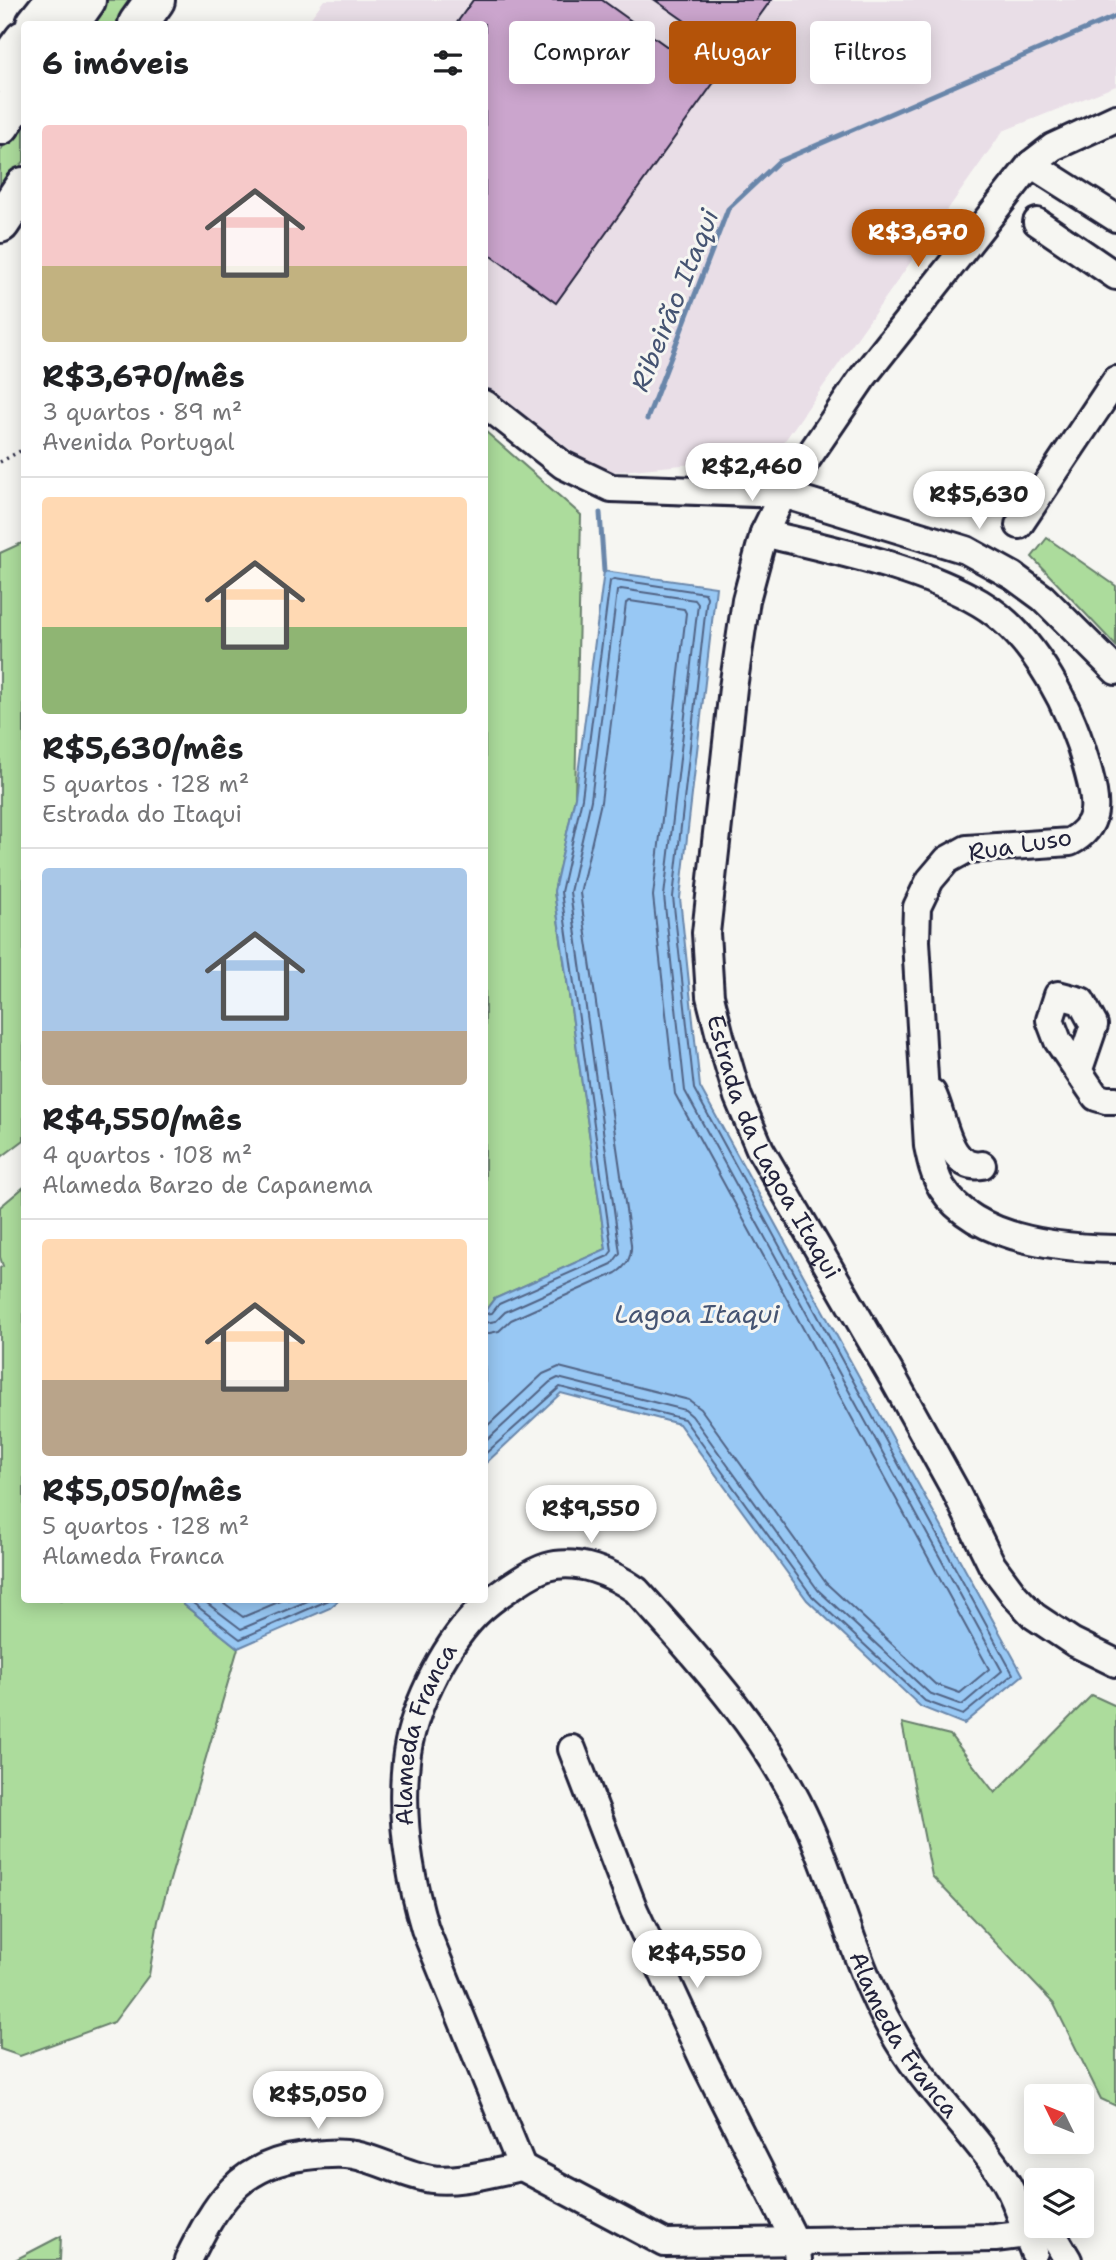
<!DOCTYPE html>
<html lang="pt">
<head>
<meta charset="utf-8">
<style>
	:root { --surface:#fff; --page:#f2f2f2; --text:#202124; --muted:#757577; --line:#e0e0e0; --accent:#b45309 }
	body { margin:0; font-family:"Shantell Sans",sans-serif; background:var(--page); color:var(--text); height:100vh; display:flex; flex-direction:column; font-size:26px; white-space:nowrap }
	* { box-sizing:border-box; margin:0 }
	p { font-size:23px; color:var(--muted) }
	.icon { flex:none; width:38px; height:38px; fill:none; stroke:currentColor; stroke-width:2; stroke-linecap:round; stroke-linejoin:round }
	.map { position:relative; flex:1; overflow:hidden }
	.sheet { position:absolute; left:21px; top:21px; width:467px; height:1582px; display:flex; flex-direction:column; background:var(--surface); border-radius:7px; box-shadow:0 4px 18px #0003 }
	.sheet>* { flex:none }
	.guide { position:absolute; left:509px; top:21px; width:500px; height:63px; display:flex; gap:14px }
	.needle { width:46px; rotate:313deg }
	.controls { position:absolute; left:1024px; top:2084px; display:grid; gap:14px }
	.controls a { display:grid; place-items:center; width:70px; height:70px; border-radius:7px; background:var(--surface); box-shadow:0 4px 18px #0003; font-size:35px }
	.price { position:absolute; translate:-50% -60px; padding:0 16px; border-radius:24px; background:#fff; color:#222; font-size:23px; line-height:46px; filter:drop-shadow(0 2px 4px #0008) }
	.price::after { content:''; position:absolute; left:50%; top:42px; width:21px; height:16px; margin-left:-10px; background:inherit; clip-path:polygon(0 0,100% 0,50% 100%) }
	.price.selected { background:var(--accent); color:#fff }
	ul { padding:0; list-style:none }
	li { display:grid; align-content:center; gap:14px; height:371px; padding:0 21px }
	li+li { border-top:2px solid var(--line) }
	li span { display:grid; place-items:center; height:217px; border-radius:7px; color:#555 }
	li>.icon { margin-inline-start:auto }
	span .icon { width:126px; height:126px; fill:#fffc; stroke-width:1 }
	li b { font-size:30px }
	h2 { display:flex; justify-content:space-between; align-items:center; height:84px; padding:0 21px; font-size:30px }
	.pill { padding:0 24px; border-radius:7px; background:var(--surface); box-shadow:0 4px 18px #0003; font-size:24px; line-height:63px }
	.pill.selected { background:var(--accent); color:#fff }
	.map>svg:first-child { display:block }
	.built { fill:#e9dee7 }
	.green { fill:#acdc9c; stroke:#677f6c; stroke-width:2 }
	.water { fill:#98c8f4; stroke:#6986aa; stroke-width:2 }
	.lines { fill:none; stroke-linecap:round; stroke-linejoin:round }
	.shore { stroke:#516485; stroke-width:2 }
	.stream { stroke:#6986aa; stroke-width:5 }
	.building { fill:#cba5cd; stroke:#22223b; stroke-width:2 }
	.minor-casing { stroke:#22223b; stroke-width:32 }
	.highway-casing { stroke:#22223b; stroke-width:44 }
	.path { stroke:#22223b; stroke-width:3.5; stroke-dasharray:2 5; stroke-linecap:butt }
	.minor { stroke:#f6f6f2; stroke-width:26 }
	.highway { stroke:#f6f6f2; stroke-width:38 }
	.labels { text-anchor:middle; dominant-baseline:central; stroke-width:6; stroke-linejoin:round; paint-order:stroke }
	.street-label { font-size:24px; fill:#22223b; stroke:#f6f6f2 }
	.water-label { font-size:26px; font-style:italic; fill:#455472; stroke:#f6f6f2 }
</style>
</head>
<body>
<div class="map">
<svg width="1116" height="2260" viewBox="0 0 1116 2260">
	<rect width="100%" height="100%" fill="#f6f6f2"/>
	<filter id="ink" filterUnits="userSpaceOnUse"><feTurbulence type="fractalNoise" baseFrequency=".0143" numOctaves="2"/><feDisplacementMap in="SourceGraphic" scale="14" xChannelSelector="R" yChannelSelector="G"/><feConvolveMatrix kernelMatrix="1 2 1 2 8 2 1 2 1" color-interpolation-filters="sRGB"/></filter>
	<g filter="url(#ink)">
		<path class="built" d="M324 0H1116V86L1003 131 774 456 601 473 485 385V24H306Z"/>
		<g class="green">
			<path d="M105 0H136L120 24H88Z"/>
			<path d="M24 116V161L0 197V151Z"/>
			<path d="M485 431 581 515 575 797 554 892 606 1249 494 1299 485 1311Z"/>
			<path d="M1047 538 1116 586V646L1032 557Z"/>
			<path d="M24 542V1140L0 1158V553Z"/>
			<path d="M24 1187V1600H182L183 1604 238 1648 158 1921 149 1975 114 2022 20 2056 0 2049V1268L3 1266 0 1257V1207Z"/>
			<path d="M1092 1695 1116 1706V2106L1101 2099 1054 2004 932 1876 902 1723 950 1735 995 1793Z"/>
			<path d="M61 2236 60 2260H15Z"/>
		</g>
		<g class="water">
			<path d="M604 571 716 587 680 898 700 1087 1023 1675 964 1724 921 1707 807 1600 679 1424 561 1393 485 1464V1311L494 1299 606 1249 554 891 575 797Z"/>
			<path d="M182 1600H339L330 1608 238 1648 183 1604Z"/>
		</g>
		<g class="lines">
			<g class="shore">
				<path d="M485 1314 492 1313 499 1304 608 1256 612 1251 561 892 582 798 610 581 614 579 705 593 707 597 673 897 694 1089 1013 1674 963 1715 925 1701 812 1596 684 1419 560 1387 485 1454"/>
				<path d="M485 1323 496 1321 505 1312 612 1264 620 1253 570 892 591 800 617 591 621 589 695 600 698 604 664 896 685 1091 1002 1671 962 1705 929 1693 818 1590 692 1416 685 1410 558 1378 550 1382 485 1442"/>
				<path d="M485 1334 499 1331 511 1320 616 1273C627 1266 632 1257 631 1244L580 893 601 802 626 603 630 601 684 609 686 613 653 896 675 1094 989 1669 960 1693 935 1684 826 1583 701 1409 689 1400 559 1367 543 1374 485 1428"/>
				<path d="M189 1600 240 1639 329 1600"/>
				<path d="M203 1600 241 1629 310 1600"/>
				<path d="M220 1600 243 1617 283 1600"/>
			</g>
			<g class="stream">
				<path d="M647 419 728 209 778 162 1116 16"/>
				<path d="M600 513 604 571"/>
			</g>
		</g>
		<g class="building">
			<path d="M473 0H602L715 81 556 303 485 251V24H456Z"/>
			<path d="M655 0H771L732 54Z"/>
		</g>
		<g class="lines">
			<g class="minor-casing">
				<g id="minor">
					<path id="s1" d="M1116 118 1053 147 1031 164 863 377 783 494 764 533 746 600 733 688 706 933 710 996 720 1036 738 1097 760 1149 893 1378 955 1490 992 1565 1015 1596 1034 1616 1073 1642 1116 1663"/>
					<path d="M1031 164 1116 218"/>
					<path d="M1037 222 1116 276"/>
					<path d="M485 404 563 465 611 488 783 494 966 550 1013 576 1043 598 1116 671"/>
					<path d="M1019 525 1116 380"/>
					<path d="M764 533C834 551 917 566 980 603 1036 636 1073 712 1089 774 1097 803 1100 826 1070 842L967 849 947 860 930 880 917 907 916 941 928 1146C931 1160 934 1175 942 1188 975 1240 1060 1248 1116 1249"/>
					<path d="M1079 1069 1094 1025 1081 1001 1058 995 1050 1020 1058 1041 1096 1097 1106 1100H1116"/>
					<path d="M932 1093C944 1116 947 1171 982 1165"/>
					<path d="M572 1749 634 1910 705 2063 796 2243 798 2260"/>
					<path id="s2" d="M522 2167 425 1929C409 1875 400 1817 406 1761 411 1712 442 1649 476 1614 489 1601 504 1591 518 1582 527 1576 537 1570 547 1567 577 1558 612 1573 636 1590 701 1662 768 1735 808 1824 839 1892 855 1966 892 2030 921 2083 967 2125 1001 2174 1016 2196 1024 2227 1034 2252"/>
					<path d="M522 2167 665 2243 995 2238 1051 2231"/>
					<path d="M1048 2226 1068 2260"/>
					<path d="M188 2260C216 2203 238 2164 306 2156 322 2154 339 2152 354 2155 380 2160 405 2175 431 2179 460 2183 493 2172 522 2167"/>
				</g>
			</g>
			<g class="highway-casing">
				<g id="highway">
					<path d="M36 24 55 0"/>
					<path d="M69 24 86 0"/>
					<path d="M138 24 155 0"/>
					<path d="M0 73 24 40"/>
					<path d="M0 125 24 90"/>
					<path d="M0 223 24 187"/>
				</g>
			</g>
			<path class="path" d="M0 462 24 449"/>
			<use href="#minor" class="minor"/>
			<use href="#highway" class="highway"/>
		</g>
	</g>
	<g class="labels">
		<g class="street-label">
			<text transform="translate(1020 845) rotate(-9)">Rua Luso</text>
			<text stroke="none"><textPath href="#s1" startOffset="1186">Estrada da Lagoa Itaqui</textPath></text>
			<text stroke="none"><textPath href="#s2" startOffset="457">Alameda Franca</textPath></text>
			<text stroke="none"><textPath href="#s2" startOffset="1297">Alameda Franca</textPath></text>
		</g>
		<g class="water-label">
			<text transform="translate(674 300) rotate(-68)">Ribeirão Itaqui</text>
			<text x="697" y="1313">Lagoa Itaqui</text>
		</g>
	</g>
</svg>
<div class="controls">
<a><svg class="needle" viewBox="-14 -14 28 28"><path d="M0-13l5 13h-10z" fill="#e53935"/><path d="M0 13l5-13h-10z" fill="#757577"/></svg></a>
<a><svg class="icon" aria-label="layers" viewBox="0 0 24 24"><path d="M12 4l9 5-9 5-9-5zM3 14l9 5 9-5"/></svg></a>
</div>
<b class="price selected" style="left:918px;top:269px">R$3,670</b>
<b class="price" style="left:752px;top:503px">R$2,460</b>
<b class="price" style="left:979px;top:531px">R$5,630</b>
<b class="price" style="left:591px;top:1545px">R$9,550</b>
<b class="price" style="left:697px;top:1990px">R$4,550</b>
<b class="price" style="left:318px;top:2131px">R$5,050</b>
<div class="guide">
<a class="pill">Comprar</a>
<a class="pill selected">Alugar</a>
<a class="pill">Filtros</a>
</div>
<section class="sheet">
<h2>6 imóveis<svg class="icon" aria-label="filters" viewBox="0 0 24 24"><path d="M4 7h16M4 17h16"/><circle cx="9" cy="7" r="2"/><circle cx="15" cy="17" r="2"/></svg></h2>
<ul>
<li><span style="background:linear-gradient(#f6c9c9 65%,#c2b280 0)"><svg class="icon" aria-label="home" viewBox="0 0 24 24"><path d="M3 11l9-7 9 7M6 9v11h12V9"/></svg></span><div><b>R$3,670/mês</b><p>3 quartos · 89 m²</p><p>Avenida Portugal</p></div></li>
<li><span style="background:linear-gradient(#ffd9b3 60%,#8fb573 0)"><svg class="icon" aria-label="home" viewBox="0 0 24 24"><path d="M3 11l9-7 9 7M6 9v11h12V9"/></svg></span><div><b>R$5,630/mês</b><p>5 quartos · 128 m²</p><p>Estrada do Itaqui</p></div></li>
<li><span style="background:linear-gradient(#a9c7e8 75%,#b9a48a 0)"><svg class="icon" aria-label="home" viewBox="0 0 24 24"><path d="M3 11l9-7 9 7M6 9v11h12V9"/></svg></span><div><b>R$4,550/mês</b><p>4 quartos · 108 m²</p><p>Alameda Barzo de Capanema</p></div></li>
<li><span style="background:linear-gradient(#ffd9b3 65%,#b9a48a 0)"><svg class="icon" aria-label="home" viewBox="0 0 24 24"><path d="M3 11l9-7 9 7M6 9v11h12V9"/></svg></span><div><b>R$5,050/mês</b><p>5 quartos · 128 m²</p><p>Alameda Franca</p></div></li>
</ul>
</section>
</div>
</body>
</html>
